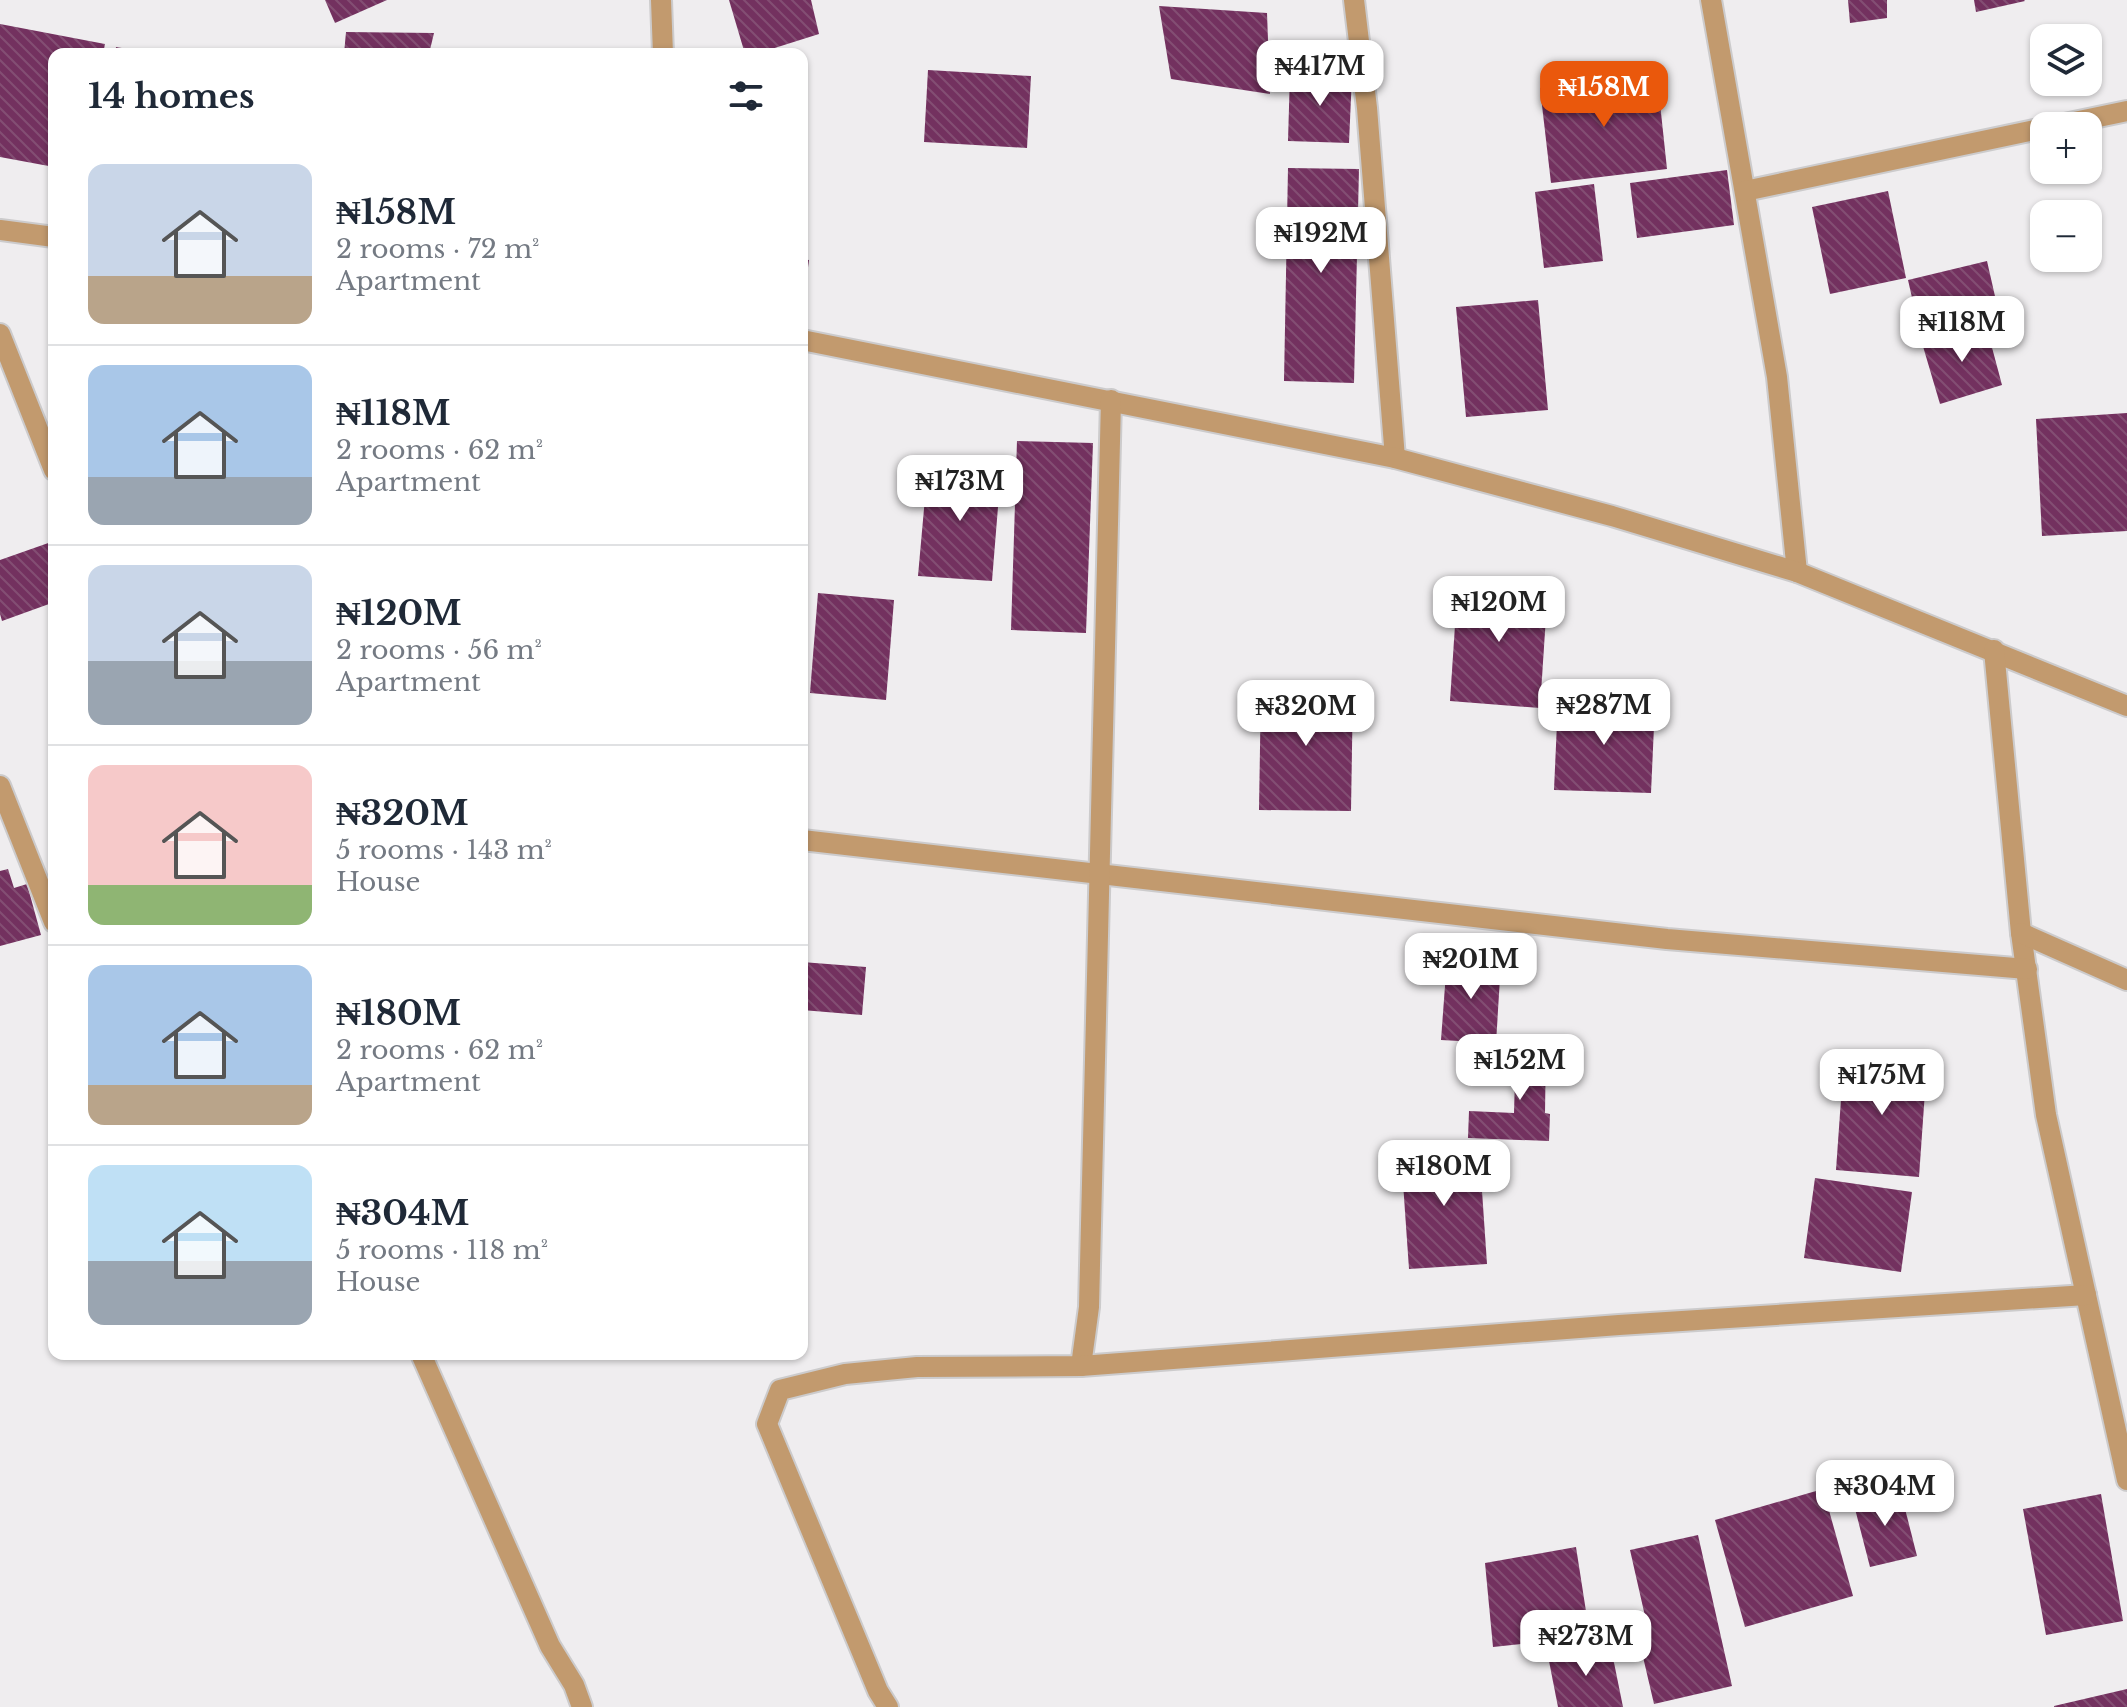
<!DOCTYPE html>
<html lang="en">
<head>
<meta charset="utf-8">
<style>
	:root { --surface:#fff; --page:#f6f6f7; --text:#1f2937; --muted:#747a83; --line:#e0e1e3; --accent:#ea580c }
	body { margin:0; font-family:"Libre Baskerville",serif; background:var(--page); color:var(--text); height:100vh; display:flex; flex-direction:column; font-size:30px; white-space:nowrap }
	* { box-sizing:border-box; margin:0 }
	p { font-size:26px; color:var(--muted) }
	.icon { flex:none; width:44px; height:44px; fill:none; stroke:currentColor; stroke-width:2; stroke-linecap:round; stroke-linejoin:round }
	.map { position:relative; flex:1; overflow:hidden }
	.drawer { position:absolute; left:48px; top:48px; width:760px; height:1312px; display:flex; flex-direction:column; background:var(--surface); border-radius:16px; box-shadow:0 2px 6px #0004 }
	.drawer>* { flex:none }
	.tools { position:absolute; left:2030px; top:24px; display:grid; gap:16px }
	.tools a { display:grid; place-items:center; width:72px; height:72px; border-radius:16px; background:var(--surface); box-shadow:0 2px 6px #0004; font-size:40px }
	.price { position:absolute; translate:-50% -68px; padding:0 18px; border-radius:16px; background:#fff; color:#222; font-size:26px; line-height:52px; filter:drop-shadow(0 2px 4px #0008) }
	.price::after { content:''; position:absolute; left:50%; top:48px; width:24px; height:18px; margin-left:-12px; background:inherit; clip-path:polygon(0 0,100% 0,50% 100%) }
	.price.current { background:var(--accent); color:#fff }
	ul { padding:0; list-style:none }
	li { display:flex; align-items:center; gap:24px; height:200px; padding:0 40px }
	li+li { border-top:2px solid var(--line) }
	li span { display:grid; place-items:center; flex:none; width:224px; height:160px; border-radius:16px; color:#555 }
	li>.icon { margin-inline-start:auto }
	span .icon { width:96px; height:96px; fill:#fffc; stroke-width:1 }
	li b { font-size:34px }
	h2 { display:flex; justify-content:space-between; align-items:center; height:96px; padding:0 40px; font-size:34px }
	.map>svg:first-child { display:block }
	.building { fill:url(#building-back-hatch) }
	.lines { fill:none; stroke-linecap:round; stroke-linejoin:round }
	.street-casing { stroke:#cccbcc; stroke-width:24 }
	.street { stroke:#c29a6e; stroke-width:20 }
</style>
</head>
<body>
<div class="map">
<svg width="2127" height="1707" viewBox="0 0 2127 1707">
	<defs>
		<pattern id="building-back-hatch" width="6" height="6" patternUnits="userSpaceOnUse" patternTransform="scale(2)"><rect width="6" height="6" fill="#73315f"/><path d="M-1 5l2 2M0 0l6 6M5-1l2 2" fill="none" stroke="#834e73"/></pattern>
	</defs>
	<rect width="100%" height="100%" fill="#efedef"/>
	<g class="building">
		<path d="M325 0H387L335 23Z"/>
		<path d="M729 0H811L819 34 756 54H745Z"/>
		<path d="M1848 0H1887V18L1850 23Z"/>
		<path d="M1974 0H2024L2025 1 1976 12Z"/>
		<path d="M1159 6 1267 13 1270 94 1171 79Z"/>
		<path d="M0 24 105 44 103 54H54V167L0 157Z"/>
		<path d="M346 32 434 33 429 54H344Z"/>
		<path d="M116 47 145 52 144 54H115Z"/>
		<path d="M928 70 1031 76 1027 148 924 142Z"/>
		<path d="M1290 73 1352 75 1349 143 1288 141Z"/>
		<path d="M1657 75 1667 169 1551 183 1540 88Z"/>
		<path d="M1288 168 1359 169 1354 383 1284 381Z"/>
		<path d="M1727 170 1734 225 1637 238 1630 183Z"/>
		<path d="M1594 184 1603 261 1544 268 1535 192Z"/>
		<path d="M1888 191 1906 278 1830 294 1812 207Z"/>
		<path d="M802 259 809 260 804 298H802Z"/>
		<path d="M1987 261 1997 305 1918 324 1908 280Z"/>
		<path d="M1538 300 1548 410 1466 417 1456 307Z"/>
		<path d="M1986 325 2002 385 1940 404 1922 343Z"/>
		<path d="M2127 413V531L2042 536 2036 419Z"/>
		<path d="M1017 441 1093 443 1086 633 1011 630Z"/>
		<path d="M928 464 1001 470 992 581 918 576Z"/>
		<path d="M54 541V617L49 604 2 621 0 614V560Z"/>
		<path d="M1458 580 1548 586 1540 708 1450 701Z"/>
		<path d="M818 593 894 600 886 700 810 693Z"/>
		<path d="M1261 686 1353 687 1351 811 1259 810Z"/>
		<path d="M1558 701 1655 704 1651 793 1554 790Z"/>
		<path d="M8 869 14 888 27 884 41 935 0 946V871Z"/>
		<path d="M1447 959 1501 962 1496 1043 1441 1040Z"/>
		<path d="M802 962 866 967 862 1015 802 1010Z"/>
		<path d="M1516 1042 1546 1043 1545 1113 1550 1114 1549 1141 1468 1138 1469 1111 1514 1113Z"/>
		<path d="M1844 1057 1927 1063 1919 1177 1836 1170Z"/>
		<path d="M1479 1147 1487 1264 1409 1269 1401 1154Z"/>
		<path d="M1815 1178 1912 1192 1901 1272 1804 1258Z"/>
		<path d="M1823 1489 1853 1596 1745 1627 1715 1520Z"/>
		<path d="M1900 1489 1917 1556 1870 1567 1853 1501Z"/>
		<path d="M2101 1494 2123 1621 2046 1635 2023 1509Z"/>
		<path d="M1698 1535 1732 1686 1654 1704 1636 1627 1647 1625 1630 1550Z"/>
		<path d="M1576 1547 1590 1637 1493 1647 1485 1563Z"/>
		<path d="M1610 1643 1623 1707H1558L1548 1656Z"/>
		<path d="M2127 1689V1707H2054V1706Z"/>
	</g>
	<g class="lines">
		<g class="street-casing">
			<g id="street">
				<path d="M661 0 663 54"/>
				<path d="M1354 0 1367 108 1395 458"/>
				<path d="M1711 0 1777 377 1797 572"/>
				<path d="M2055 126 2127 111"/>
				<path d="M1745 191 2044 128"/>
				<path d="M0 230 54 237"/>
				<path d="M0 334 54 470"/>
				<path d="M802 340 1395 458 1612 516 1797 572 2127 706"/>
				<path d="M1994 650 2021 933 2046 1115 2127 1480"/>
				<path d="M0 786 54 922"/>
				<path d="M802 840 1667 939 2027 969"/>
				<path d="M2021 933 2127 980"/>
				<path d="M421 1354 550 1646 574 1685 582 1707"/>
				<path d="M1081 1366 1089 1307 1111 400"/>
				<path d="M888 1707 878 1691 767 1424 780 1390 845 1374 917 1367 1081 1366 1619 1325 2086 1295"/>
			</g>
		</g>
		<use href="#street" class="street"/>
	</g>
</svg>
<div class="tools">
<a><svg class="icon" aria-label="layers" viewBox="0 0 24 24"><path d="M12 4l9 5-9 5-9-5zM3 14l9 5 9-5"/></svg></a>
<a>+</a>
<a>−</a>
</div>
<b class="price" style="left:1320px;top:108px">₦417M</b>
<b class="price current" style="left:1604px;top:129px">₦158M</b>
<b class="price" style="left:1321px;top:275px">₦192M</b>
<b class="price" style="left:1962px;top:364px">₦118M</b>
<b class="price" style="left:960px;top:523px">₦173M</b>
<b class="price" style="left:1499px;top:644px">₦120M</b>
<b class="price" style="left:1604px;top:747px">₦287M</b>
<b class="price" style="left:1306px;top:748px">₦320M</b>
<b class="price" style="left:1471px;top:1001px">₦201M</b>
<b class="price" style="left:1520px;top:1102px">₦152M</b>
<b class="price" style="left:1882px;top:1117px">₦175M</b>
<b class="price" style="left:1444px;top:1208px">₦180M</b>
<b class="price" style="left:1885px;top:1528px">₦304M</b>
<b class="price" style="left:1586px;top:1678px">₦273M</b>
<section class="drawer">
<h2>14 homes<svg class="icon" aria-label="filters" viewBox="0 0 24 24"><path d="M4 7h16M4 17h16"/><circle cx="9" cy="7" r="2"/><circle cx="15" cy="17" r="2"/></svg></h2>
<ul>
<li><span style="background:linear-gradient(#c9d6e8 70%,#b9a48a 0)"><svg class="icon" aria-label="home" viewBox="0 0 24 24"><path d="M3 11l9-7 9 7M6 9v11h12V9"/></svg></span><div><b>₦158M</b><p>2 rooms · 72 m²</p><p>Apartment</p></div></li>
<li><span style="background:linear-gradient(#a9c7e8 70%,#9aa5b1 0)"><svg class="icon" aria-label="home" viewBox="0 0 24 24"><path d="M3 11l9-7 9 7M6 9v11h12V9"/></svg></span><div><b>₦118M</b><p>2 rooms · 62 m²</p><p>Apartment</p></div></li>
<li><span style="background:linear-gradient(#c9d6e8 60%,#9aa5b1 0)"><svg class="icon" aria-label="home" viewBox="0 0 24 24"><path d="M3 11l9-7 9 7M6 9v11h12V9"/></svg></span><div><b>₦120M</b><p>2 rooms · 56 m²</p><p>Apartment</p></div></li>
<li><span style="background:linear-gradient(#f6c9c9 75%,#8fb573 0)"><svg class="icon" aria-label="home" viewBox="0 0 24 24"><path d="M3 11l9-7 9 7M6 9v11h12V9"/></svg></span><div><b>₦320M</b><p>5 rooms · 143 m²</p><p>House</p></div></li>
<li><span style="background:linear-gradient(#a9c7e8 75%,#b9a48a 0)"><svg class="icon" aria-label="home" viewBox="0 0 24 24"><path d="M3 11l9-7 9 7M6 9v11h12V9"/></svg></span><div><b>₦180M</b><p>2 rooms · 62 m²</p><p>Apartment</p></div></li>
<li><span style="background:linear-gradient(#bfe0f5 60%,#9aa5b1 0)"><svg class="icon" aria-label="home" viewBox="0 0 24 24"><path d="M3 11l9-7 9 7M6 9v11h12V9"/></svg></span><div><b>₦304M</b><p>5 rooms · 118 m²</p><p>House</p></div></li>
</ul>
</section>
</div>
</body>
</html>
